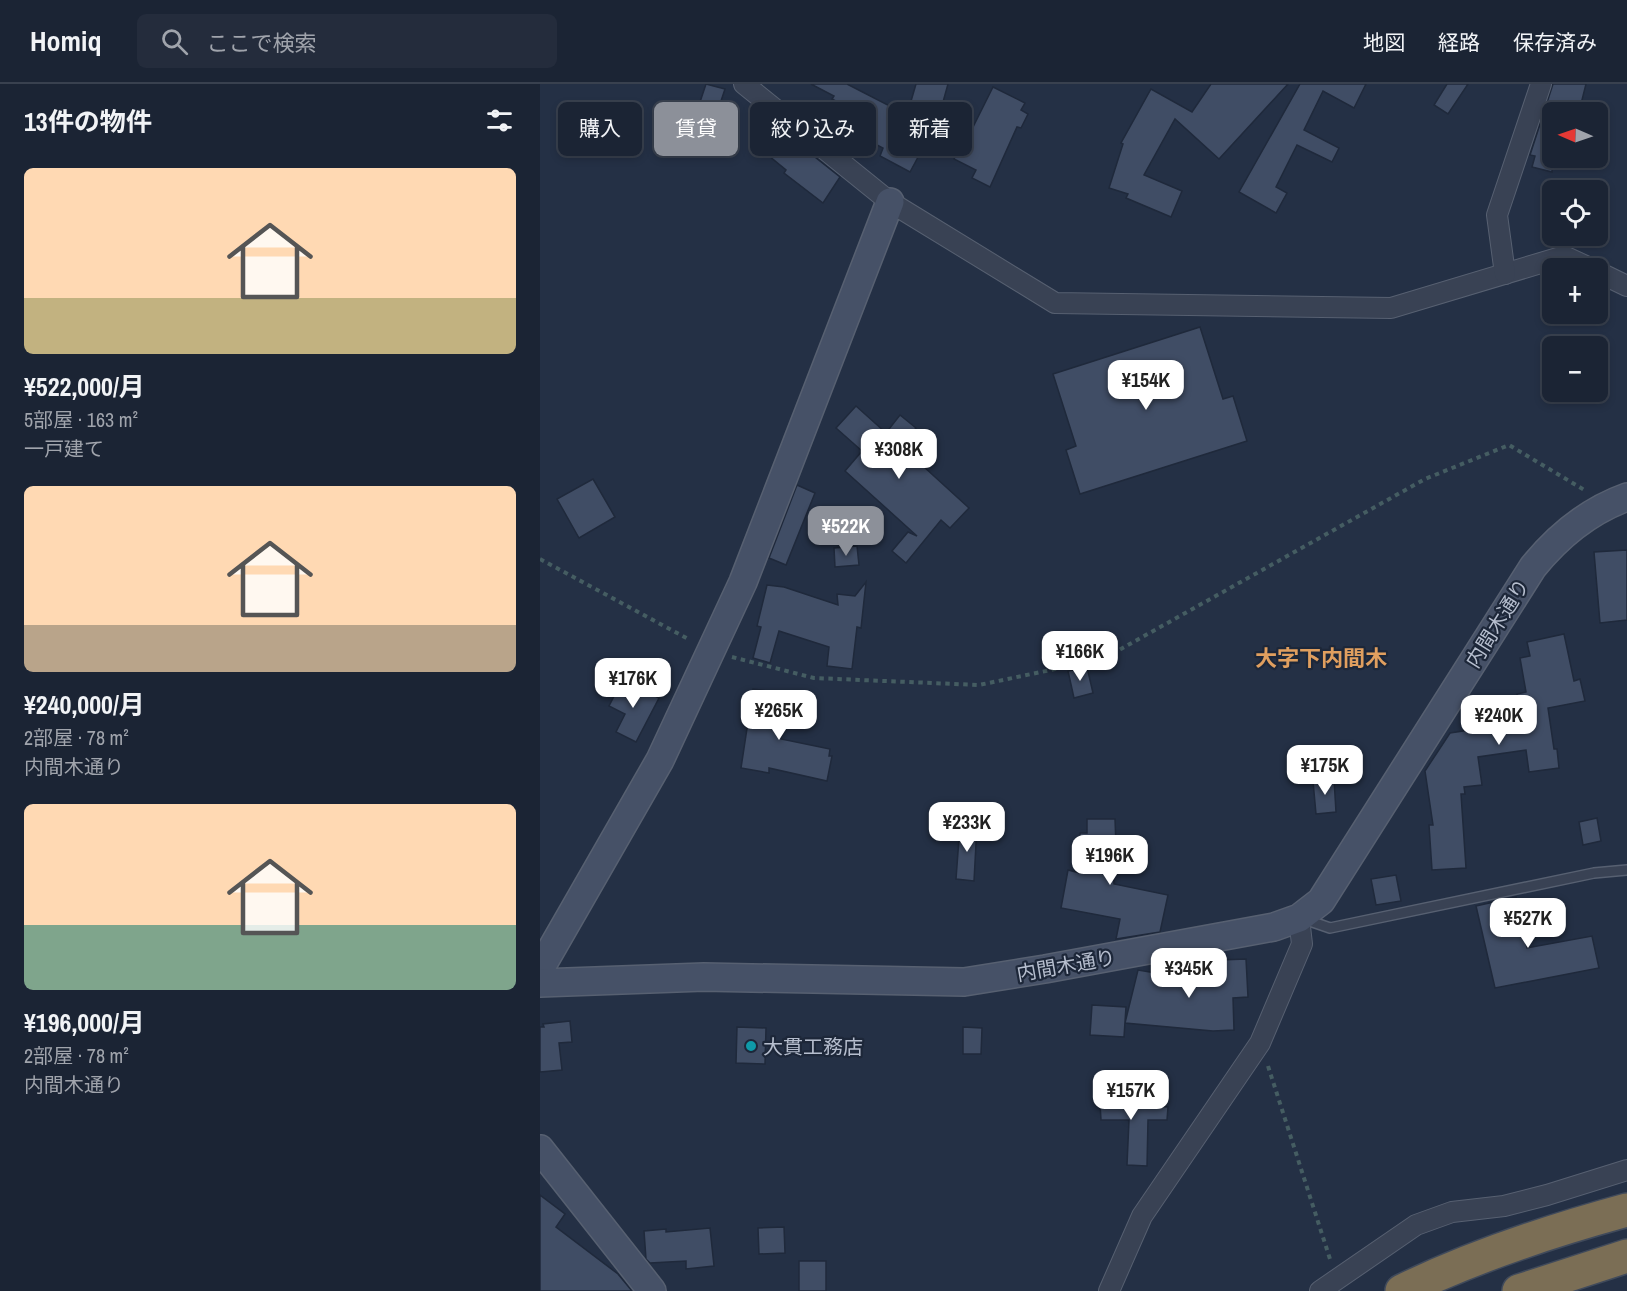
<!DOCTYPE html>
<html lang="ja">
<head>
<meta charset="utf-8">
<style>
	:root { --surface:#1b2434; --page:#242c3c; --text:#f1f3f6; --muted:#a0a4ac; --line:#39414f; --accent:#8c9099 }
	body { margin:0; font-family:"Archivo Narrow","Noto Sans JP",sans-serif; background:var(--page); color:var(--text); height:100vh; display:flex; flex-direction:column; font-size:22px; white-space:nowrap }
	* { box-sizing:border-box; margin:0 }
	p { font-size:20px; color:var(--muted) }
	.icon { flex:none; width:33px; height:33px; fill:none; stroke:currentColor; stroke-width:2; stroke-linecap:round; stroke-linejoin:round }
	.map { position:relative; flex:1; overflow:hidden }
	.panel { display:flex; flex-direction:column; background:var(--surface); width:540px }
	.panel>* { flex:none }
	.guide { position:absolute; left:18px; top:18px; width:570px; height:54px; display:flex; gap:12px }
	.needle { width:39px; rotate:272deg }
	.controls { position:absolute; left:1002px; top:18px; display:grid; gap:12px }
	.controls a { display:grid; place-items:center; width:66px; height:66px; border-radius:9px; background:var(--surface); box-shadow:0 3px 9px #0003,0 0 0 2px var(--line); font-size:30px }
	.price { position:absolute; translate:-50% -51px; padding:0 14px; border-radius:12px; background:#fff; color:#222; font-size:20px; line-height:39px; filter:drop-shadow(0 2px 3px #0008) }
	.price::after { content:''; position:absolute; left:50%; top:36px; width:18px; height:14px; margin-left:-9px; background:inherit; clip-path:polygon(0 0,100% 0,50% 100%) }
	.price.selected { background:var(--accent); color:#fff }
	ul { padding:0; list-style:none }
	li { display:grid; align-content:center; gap:12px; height:318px; padding:0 24px }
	li span { display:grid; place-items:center; height:186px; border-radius:9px; color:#555 }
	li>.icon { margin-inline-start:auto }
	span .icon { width:108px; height:108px; fill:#fffc; stroke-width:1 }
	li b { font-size:26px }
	h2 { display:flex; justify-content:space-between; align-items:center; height:72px; padding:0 24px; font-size:26px }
	.pill { padding:0 21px; border-radius:9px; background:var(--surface); box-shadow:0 3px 9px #0003,0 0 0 2px var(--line); font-size:21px; line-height:54px }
	.pill.selected { background:var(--accent); color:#fff }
	header { display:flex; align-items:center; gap:36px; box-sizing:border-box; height:84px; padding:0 30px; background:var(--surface); border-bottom:2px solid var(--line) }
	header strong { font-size:28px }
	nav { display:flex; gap:33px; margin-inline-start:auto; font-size:21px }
	.search { width:420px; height:54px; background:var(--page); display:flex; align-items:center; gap:15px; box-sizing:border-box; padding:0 21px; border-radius:9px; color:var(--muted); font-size:22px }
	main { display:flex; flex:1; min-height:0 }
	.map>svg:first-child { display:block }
	.building { fill:#404d65; stroke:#1f293b; stroke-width:1.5 }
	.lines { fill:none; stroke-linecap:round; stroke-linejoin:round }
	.lane-casing { stroke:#576071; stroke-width:12 }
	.street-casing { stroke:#576071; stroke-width:22 }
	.secondary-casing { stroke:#576071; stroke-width:30 }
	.highway-casing { stroke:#404a5b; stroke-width:36 }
	.path { stroke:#455d62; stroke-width:4; stroke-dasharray:4.5 4.5; stroke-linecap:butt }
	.lane { stroke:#394254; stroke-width:9 }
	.street { stroke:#394254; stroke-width:20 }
	.secondary { stroke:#465167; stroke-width:27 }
	.highway { stroke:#7b6e55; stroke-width:33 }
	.culture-dot { fill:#0f9aa8; stroke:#1d2739; stroke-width:2 }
	.labels { text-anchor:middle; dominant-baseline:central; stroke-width:4.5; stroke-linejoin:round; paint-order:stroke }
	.street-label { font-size:20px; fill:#b6bece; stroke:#1d2739 }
	.poi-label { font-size:20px; fill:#b6bece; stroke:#1d2739; text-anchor:start }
	.quarter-label { font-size:22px; font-weight:bold; fill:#e09f5f; stroke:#1d2739 }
</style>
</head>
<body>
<header>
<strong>Homiq</strong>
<div class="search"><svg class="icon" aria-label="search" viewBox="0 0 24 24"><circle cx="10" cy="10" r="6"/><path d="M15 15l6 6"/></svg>ここで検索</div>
<nav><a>地図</a><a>経路</a><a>保存済み</a></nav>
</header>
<main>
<section class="panel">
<h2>13件の物件<svg class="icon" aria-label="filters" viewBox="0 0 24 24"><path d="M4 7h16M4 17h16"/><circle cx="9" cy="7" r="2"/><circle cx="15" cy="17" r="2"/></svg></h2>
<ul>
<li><span style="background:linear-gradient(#ffd9b3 70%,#c2b280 0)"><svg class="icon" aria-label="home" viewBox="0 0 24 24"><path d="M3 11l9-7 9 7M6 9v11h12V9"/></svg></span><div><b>¥522,000/月</b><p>5部屋 · 163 m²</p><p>一戸建て</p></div></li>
<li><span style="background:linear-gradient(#ffd9b3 75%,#b9a48a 0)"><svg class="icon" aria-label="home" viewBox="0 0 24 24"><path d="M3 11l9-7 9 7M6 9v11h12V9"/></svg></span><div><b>¥240,000/月</b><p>2部屋 · 78 m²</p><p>内間木通り</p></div></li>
<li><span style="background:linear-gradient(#ffd9b3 65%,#7fa58c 0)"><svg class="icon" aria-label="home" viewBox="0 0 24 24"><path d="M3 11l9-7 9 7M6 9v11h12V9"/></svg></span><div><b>¥196,000/月</b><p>2部屋 · 78 m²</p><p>内間木通り</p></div></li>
</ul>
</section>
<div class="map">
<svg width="1087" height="1207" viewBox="0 0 1087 1207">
	<rect width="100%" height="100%" fill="#243045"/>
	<g class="building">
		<path d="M166 0 185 5 179 23 160 18Z"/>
		<path d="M271 0H307L367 31 376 0H408L398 36 370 88 340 72 343 64 305 44 314 27 292 15 294 12Z"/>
		<path d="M671 0H748L679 75 635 35 604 91 642 107 631 133 586 114 588 110 569 104 583 60 581 59 611 5 652 28Z"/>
		<path d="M760 0H826L814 24 783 7 764 46 799 64 792 78 757 61 736 103 747 109 736 129 699 108Z"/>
		<path d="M907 0H928L908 30 894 21Z"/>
		<path d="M1013 0H1046L1039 28H1012V88L992 83 995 72 990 71Z"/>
		<path d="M453 3 485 19 481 26 488 30 481 44 477 43 450 103 432 94 436 86 414 75 422 58 425 59Z"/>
		<path d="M233 53 256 70 261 62 300 93 283 119 244 89 246 86 223 67Z"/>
		<path d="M660 243 683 315 693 312 707 357 540 410 526 366 536 362 513 290Z"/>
		<path d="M316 322 346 349 360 331 376 344 361 362 429 424 410 444 401 436 366 479 352 467 368 448 377 452 305 387 322 367 296 344Z"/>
		<path d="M53 395 75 433 39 454 17 415Z"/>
		<path d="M257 401 275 409 246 481 229 474Z"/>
		<path d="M317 462 319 481 295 483 294 464Z"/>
		<path d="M1087 466V536L1060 539 1054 468Z"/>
		<path d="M326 498 321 544 317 543 312 585 287 582 289 563 239 547 230 579 213 574 221 543 217 542 227 501 244 503 298 521 297 510 315 512Z"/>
		<path d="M1024 550 1034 597 1040 595 1045 617 1008 624 1014 665H1017L1019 684 989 688 986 666 938 673 942 701 924 703 925 710H921L926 784 892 786 889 741H893L885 687 910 649 981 638 977 610 986 608 980 574 990 572 987 558Z"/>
		<path d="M547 583 553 609 534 614 528 587Z"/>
		<path d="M83 595 119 614 96 658 76 648 85 630 69 622Z"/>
		<path d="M213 605 248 610 241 655 290 665 289 672H292L287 697 229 684V689L201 684Z"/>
		<path d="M794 695 796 728 776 730 773 697Z"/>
		<path d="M1057 734 1061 757 1043 761 1039 738Z"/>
		<path d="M547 735H575L576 762H572L574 800 628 811 620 848 576 855 580 835 521 824 528 786 540 789V749H547Z"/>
		<path d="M420 741H437L434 797 416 795Z"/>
		<path d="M856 791 861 817 836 821 831 795Z"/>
		<path d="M976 813 987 864 1052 852 1059 884 955 904 936 822Z"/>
		<path d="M706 875 708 913 693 914 694 946 673 947 585 939 598 886 640 893 680 891V876Z"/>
		<path d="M552 921 586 923 584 953 550 951Z"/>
		<path d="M30 937 32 958 19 959 22 986 0 988V943H4L3 940Z"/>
		<path d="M197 943 226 944 225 980 196 979Z"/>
		<path d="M423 943 442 944 441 970H423Z"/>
		<path d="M581 1001 582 1019 628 1023 627 1036H608L607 1082 587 1081 589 1036H561L559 1002Z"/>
		<path d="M0 1111 25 1130 16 1143 78 1190 92 1207H0Z"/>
		<path d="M244 1143 245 1169 219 1170 218 1144Z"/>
		<path d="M170 1144 174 1182 146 1185V1177L110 1179 106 1175 104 1147 126 1145V1148Z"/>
		<rect x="259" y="1177" width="27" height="30"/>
	</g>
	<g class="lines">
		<g class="lane-casing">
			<path id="lane" d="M764 835 790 844 1054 789 1087 786"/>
		</g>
		<g class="street-casing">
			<g id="street">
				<path d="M204 0 350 118 515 219 851 224 1024 172 1050 184"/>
				<path d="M1058 188 1087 202"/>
				<path d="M965 190 957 131 1001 0"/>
				<path d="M569 1207 602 1132 720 959 762 860 759 834"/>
				<path d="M780 1207 876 1141 912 1128 964 1122 1007 1111 1087 1086"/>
			</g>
		</g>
		<g class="secondary-casing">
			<g id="secondary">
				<path d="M0 885 120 676 203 498 350 118"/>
				<path d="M0 899 164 893 424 898 505 885 734 843 759 834 781 817 993 483C1019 451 1048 427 1087 413"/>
				<path d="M0 1065 112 1207"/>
			</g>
		</g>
		<g class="highway-casing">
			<g id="highway">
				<path d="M862 1207C934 1172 1010 1147 1087 1126"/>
				<path d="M979 1207 1087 1172"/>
			</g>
		</g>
		<g class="path">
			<path d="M0 475 150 556"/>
			<path d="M192 573 274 594 439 601 563 575 885 395 969 361 1046 407"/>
			<path d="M728 982 790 1175"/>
		</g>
		<use href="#lane" class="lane"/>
		<use href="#street" class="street"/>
		<use href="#secondary" class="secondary"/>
		<use href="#highway" class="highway"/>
	</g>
	<circle class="culture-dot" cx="211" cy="962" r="6"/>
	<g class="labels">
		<g class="street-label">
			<text transform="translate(957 539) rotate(-58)">内間木通り</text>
			<text transform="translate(526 881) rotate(-10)">内間木通り</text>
		</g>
		<g class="poi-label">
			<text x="223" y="962">大貫工務店</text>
		</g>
		<g class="quarter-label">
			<text x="781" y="574">大字下内間木</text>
		</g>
	</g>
</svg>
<div class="controls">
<a><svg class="needle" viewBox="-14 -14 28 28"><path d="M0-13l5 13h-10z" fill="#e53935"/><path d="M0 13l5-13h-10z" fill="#a0a4ac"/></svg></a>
<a><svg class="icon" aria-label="locate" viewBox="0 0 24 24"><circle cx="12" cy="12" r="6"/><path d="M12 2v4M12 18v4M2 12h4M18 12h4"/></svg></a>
<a>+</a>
<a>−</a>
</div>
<b class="price" style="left:606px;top:327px">¥154K</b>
<b class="price" style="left:359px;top:396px">¥308K</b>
<b class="price selected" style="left:306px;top:473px">¥522K</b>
<b class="price" style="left:540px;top:598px">¥166K</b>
<b class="price" style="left:93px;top:625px">¥176K</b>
<b class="price" style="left:239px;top:657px">¥265K</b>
<b class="price" style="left:959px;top:662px">¥240K</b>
<b class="price" style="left:785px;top:712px">¥175K</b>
<b class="price" style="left:427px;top:769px">¥233K</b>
<b class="price" style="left:570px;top:802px">¥196K</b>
<b class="price" style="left:988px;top:865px">¥527K</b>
<b class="price" style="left:649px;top:915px">¥345K</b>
<b class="price" style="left:591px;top:1037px">¥157K</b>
<div class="guide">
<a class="pill">購入</a>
<a class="pill selected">賃貸</a>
<a class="pill">絞り込み</a>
<a class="pill">新着</a>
</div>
</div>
</main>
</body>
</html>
